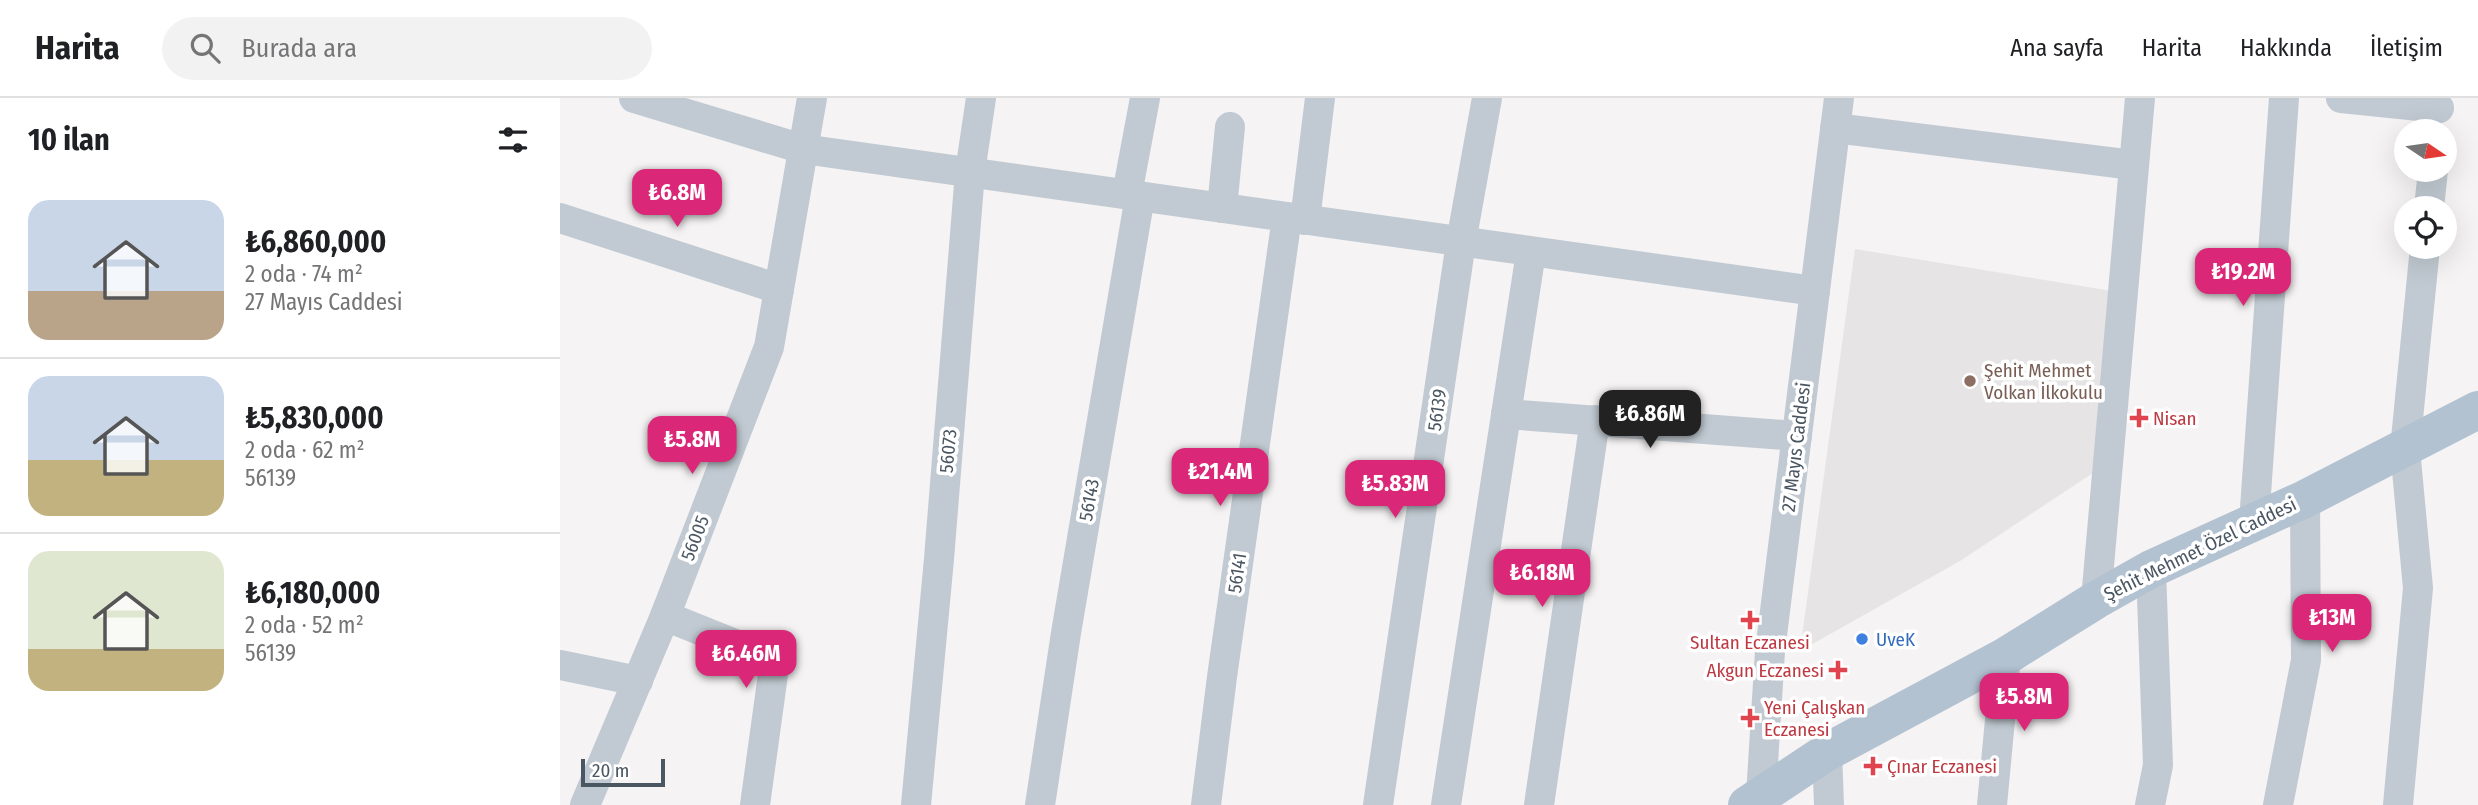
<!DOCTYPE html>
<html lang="tr">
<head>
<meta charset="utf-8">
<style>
	:root { --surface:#fff; --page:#f2f2f2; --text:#202124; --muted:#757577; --line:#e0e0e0; --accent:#db2777 }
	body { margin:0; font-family:"Fira Sans Condensed",sans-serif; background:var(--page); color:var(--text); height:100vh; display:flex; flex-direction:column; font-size:26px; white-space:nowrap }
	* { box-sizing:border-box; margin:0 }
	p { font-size:23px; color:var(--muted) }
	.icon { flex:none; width:38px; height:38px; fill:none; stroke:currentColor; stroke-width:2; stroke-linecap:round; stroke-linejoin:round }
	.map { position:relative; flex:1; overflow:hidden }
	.panel { display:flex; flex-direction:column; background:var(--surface); width:560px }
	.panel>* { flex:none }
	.needle { width:46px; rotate:103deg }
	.tools { position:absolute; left:1834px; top:21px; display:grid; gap:14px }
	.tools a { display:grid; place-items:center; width:63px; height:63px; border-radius:50%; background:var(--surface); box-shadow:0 7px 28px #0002; font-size:35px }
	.scale { position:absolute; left:21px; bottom:18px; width:84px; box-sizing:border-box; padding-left:7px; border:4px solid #4a5661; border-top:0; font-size:19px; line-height:24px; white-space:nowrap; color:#4a5661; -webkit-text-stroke:5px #fff; paint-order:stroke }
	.price { position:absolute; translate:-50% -60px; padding:0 16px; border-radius:14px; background:var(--accent); color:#fff; font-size:23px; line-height:46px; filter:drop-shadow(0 2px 4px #0008) }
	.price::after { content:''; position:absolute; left:50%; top:42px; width:21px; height:16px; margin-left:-10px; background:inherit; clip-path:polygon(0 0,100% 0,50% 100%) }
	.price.current { background:#222; color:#fff }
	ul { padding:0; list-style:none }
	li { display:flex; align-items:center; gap:21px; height:175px; padding:0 28px }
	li+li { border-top:2px solid var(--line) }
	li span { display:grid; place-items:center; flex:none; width:196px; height:140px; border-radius:21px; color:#555 }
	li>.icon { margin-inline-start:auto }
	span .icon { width:84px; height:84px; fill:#fffc; stroke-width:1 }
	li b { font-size:30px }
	h2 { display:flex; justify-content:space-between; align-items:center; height:84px; padding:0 28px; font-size:30px }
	header { display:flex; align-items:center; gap:42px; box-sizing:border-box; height:98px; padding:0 35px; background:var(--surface); border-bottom:2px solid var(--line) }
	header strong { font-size:33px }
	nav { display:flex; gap:38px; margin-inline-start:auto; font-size:24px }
	.search { width:490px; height:63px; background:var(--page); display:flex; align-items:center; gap:18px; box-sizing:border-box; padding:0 24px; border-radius:38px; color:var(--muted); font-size:26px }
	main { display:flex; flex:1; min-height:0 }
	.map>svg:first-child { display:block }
	.education { fill:#e6e4e5 }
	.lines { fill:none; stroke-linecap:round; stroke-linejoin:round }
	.minor { stroke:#c1cad2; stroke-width:30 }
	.major { stroke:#b3c2d1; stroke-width:38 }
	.education-dot { fill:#8d6e63; stroke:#fff; stroke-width:2.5 }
	.health-dot { fill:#e0444e; stroke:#fff; stroke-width:2.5 }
	.shop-dot { fill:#3f7fe0; stroke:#fff; stroke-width:2.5 }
	.labels { text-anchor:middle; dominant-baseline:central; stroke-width:7; stroke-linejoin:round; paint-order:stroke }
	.education-label { font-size:19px; fill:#785e54; stroke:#fff; text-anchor:start }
	.street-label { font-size:19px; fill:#4a5661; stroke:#fff }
	.health-label { font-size:19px; fill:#be3a42; stroke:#fff; text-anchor:start }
	.shop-label { font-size:19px; fill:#366cbe; stroke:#fff; text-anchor:start }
</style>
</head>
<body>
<header>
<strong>Harita</strong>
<div class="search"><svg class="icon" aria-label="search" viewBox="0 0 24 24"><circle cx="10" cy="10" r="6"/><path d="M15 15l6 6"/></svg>Burada ara</div>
<nav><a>Ana sayfa</a><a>Harita</a><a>Hakkında</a><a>İletişim</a></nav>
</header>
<main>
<section class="panel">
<h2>10 ilan<svg class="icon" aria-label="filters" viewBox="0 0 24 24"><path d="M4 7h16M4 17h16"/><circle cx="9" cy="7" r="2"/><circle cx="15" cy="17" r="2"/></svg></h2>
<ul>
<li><span style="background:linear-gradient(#c9d6e8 65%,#b9a48a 0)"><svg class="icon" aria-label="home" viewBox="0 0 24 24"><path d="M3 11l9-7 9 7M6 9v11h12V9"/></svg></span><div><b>₺6,860,000</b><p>2 oda · 74 m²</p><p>27 Mayıs Caddesi</p></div></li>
<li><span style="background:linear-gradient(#c9d6e8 60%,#c2b280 0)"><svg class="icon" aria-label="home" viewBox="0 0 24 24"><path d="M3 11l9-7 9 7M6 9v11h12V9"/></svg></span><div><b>₺5,830,000</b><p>2 oda · 62 m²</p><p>56139</p></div></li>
<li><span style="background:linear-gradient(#dfe7d0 70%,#c2b280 0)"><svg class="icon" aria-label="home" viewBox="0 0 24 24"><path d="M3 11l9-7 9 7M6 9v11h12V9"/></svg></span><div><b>₺6,180,000</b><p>2 oda · 52 m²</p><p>56139</p></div></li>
</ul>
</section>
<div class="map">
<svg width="1918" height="707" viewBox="0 0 1918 707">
	<rect width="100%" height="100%" fill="#f5f3f3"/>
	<path class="education" d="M1295 151 1552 193 1536 373 1400 463 1240 553Z"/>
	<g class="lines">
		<g class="minor">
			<path d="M74 0 243 51 1255 193"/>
			<path d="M1781 0 1879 10"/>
			<path d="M1275 30 1573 67"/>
			<path d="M567 96 585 0"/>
			<path d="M662 110 670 29"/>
			<path d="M1869 110 1873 72"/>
			<path d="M0 120 219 191"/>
			<path d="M745 122 760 0"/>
			<path d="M946 316 1237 338"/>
			<path d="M1694 424 1724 0"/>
			<path d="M1536 502 1580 0"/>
			<path d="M105 518 215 562 195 707"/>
			<path d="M0 567 78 583"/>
			<path d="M1267 654 1269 707"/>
			<path d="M1201 698 1210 553 1279 0"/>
			<path d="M25 707 105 518 209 249 252 0"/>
			<path d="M356 707 379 461 410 74 421 0"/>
			<path d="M480 707 506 535 580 98"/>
			<path d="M646 707 662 579 727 119"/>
			<path d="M818 707 901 144 927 0"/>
			<path d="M886 707 971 154"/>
			<path d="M979 707 1035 322"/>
			<path d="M1432 707 1446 558"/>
			<path d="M1590 707 1598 667 1591 471"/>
			<path d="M1718 707 1746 562 1745 401"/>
			<path d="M1838 707 1858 490 1845 351 1865 149"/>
		</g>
		<path class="major" d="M1187 707 1267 654 1446 558 1536 502 1591 471 1745 401 1918 312"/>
	</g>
	<circle class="education-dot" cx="1410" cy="283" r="7"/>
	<g class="health-dot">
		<path d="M1575.5 309.5h7v7h7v7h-7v7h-7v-7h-7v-7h7z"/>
		<path d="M1186.5 511.5h7v7h7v7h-7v7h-7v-7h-7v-7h7z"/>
		<path d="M1274.5 561.5h7v7h7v7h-7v7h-7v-7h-7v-7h7z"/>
		<path d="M1186.5 609.5h7v7h7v7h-7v7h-7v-7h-7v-7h7z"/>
		<path d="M1309.5 657.5h7v7h7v7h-7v7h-7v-7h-7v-7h7z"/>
	</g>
	<circle class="shop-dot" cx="1302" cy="541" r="7"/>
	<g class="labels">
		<g class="education-label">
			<text x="1424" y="272">Şehit Mehmet<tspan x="1424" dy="22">Volkan İlkokulu</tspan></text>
		</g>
		<g class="street-label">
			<text transform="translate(877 312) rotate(-82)">56139</text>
			<text transform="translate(1236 349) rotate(-83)">27 Mayıs Caddesi</text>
			<text transform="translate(388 353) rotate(-85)">56073</text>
			<text transform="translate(529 402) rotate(-80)">56143</text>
			<text transform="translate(135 440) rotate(-69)">56005</text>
			<text transform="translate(1640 451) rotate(-26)">Şehit Mehmet Özel Caddesi</text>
			<text transform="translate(677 475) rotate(-82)">56141</text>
		</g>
		<g class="health-label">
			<text x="1593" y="320">Nisan</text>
			<text x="1190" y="544" text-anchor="middle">Sultan Eczanesi</text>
			<text x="1264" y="572" text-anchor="end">Akgun Eczanesi</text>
			<text x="1204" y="609">Yeni Çalışkan<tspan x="1204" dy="22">Eczanesi</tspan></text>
			<text x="1327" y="668">Çınar Eczanesi</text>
		</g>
		<g class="shop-label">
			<text x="1316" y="541">UveK</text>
		</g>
	</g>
</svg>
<div class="tools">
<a><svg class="needle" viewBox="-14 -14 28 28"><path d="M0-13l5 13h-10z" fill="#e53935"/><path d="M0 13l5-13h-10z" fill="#757577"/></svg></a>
<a><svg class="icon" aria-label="locate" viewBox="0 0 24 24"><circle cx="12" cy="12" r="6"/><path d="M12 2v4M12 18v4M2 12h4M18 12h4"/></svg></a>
</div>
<div class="scale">20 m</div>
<b class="price" style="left:117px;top:131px">₺6.8M</b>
<b class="price" style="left:1683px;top:210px">₺19.2M</b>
<b class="price current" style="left:1090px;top:352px">₺6.86M</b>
<b class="price" style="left:132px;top:378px">₺5.8M</b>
<b class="price" style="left:660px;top:410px">₺21.4M</b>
<b class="price" style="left:835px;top:422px">₺5.83M</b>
<b class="price" style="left:982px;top:511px">₺6.18M</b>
<b class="price" style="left:1772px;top:556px">₺13M</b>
<b class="price" style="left:186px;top:592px">₺6.46M</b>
<b class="price" style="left:1464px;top:635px">₺5.8M</b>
</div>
</main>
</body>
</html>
